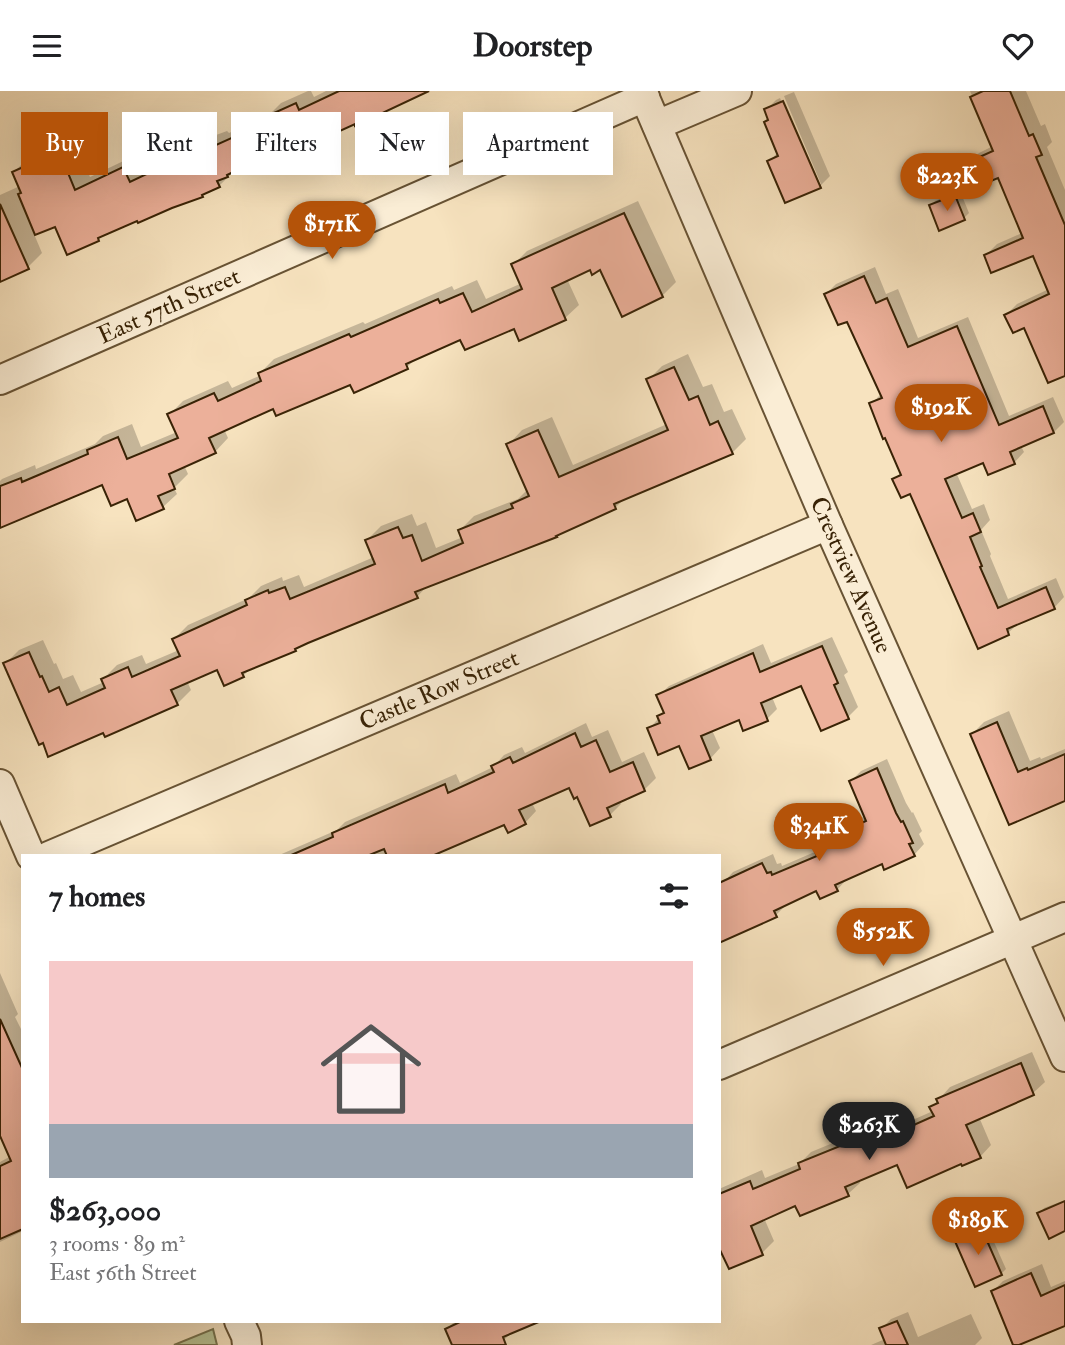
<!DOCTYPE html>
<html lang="en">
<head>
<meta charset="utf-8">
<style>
	:root { --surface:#fff; --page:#f2f2f2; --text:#202124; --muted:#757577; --accent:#b45309 }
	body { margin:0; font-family:"IM FELL Double Pica",serif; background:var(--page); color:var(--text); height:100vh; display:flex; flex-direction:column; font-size:26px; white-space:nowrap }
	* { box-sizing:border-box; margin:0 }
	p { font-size:23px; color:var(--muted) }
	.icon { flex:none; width:38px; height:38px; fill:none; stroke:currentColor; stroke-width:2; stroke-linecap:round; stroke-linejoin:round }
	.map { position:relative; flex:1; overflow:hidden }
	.panel { position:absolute; left:21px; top:763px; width:700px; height:469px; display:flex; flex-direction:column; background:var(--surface); border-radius:0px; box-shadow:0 7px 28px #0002 }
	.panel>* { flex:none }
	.hud { position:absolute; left:21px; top:21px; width:700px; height:63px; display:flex; gap:14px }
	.price { position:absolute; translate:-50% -60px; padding:0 16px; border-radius:24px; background:var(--accent); color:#fff; font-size:23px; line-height:46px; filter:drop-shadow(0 2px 4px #0008) }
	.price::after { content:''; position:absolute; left:50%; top:42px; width:21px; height:16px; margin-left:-10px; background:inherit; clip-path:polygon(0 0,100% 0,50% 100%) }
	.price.current { background:#222; color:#fff }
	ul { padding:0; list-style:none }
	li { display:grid; align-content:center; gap:14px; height:371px; padding:0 28px }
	li span { display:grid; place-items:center; height:217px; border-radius:0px; color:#555 }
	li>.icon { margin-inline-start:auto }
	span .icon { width:126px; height:126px; fill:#fffc; stroke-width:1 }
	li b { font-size:30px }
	h2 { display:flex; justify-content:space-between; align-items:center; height:84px; padding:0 28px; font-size:30px }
	.chip { padding:0 24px; border-radius:0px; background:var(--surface); box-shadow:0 7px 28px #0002; font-size:24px; line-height:63px }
	.chip.current { background:var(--accent); color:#fff }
	header { display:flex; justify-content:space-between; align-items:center; height:91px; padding:0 28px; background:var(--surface); font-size:32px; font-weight:800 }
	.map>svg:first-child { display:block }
	.green { fill:#b9c495; stroke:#79744e; stroke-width:2 }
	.shadow { fill:#0003 }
	.building { fill:#ecb09a; stroke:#392306; stroke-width:2 }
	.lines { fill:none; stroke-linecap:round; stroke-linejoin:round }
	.street-casing { stroke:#685334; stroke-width:32 }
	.street { stroke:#faedd5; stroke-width:28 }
	.labels { text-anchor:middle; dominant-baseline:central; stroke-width:5; stroke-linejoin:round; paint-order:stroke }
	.street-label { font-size:24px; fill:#392306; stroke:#faedd5 }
</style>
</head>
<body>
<header><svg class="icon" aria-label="menu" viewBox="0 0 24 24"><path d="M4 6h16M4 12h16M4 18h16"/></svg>Doorstep<svg class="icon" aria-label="heart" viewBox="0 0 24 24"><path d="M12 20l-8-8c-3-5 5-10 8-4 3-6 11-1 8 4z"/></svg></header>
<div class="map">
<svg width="1065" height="1254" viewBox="0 0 1065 1254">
	<rect width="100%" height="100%" fill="#f7e3bf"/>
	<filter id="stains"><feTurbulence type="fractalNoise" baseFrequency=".00286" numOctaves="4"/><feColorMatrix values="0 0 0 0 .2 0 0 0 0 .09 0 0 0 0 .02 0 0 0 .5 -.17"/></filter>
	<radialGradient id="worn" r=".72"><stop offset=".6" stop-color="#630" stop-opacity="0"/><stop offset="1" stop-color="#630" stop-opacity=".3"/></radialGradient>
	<path class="green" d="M213 1238 217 1254H174Z"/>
	<g class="shadow">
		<path d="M308 0H311L314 6 326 0H425L355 31 274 59 233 81 219 95 138 127 103 143 98 148 56 133 34 143 42 162 28 176 0 189V104L20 95 14 81 28 67 73 47 90 86 138 63 145 78 171 65 168 57 182 43 211 30 216 44 227 40 229 42 270 23 281 12Z"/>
		<path d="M970 0H1026L1041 35 1045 33 1052 51 1047 56 1065 99V283L1025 235 1006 224 1017 213 1049 198 1034 163 986 164 997 153 1022 142 999 84 968 73 979 62 993 55Z"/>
		<path d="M794 1 830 85 820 95 769 71 778 61 766 19 776 9 780 7 817 93H821L784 5Z"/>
		<path d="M960 100 969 122 964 127 931 115 935 110Z"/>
		<path d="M638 110 676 191 662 205 601 177H591L567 188 579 214 565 227 461 246 418 266 407 276 355 300 351 292 274 316 224 338 228 347 215 361 184 374 188 383 174 397 177 403 163 416 128 405 103 392 0 435V390L2 388 35 374 36 378 95 353 103 345 132 333 141 356 177 341 169 324 183 310 228 290 232 297 261 284 260 282 274 268 363 231 365 233 452 195 454 199 477 189 486 208 522 192 513 174 527 160Z"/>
		<path d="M875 176 886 203 898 198 918 247 968 226 1009 325 1053 306 1064 331 1054 341 1021 355 1024 361 1014 372 984 369 956 381 972 418 984 413 990 429 981 439 991 463 990 465 1008 508 1056 487 1064 506 1054 517 1019 532 1008 542 911 401 895 389 902 381 871 313 882 302 848 228 826 203 836 193Z"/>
		<path d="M688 263 703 296 712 293 724 321 732 318 746 348 732 362 626 406 615 417 558 442 428 494 417 506 299 554 295 559 251 577 243 585 218 577 187 590 191 599 177 613 106 643 5 573 19 559 43 549 54 573 56 572 63 588 73 584 81 601 104 591 103 588 117 574 142 564 146 573 179 559 174 548 188 534 249 507 261 495 282 486 283 490 299 484 304 496 374 466 367 449 381 435 412 423 417 435 426 431 436 457 463 446 460 439 474 425 518 408 527 399 509 353 522 339 552 326 573 374 667 333 648 289 662 275Z"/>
		<path d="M832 546 848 581 844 584 858 616 848 626 802 593 772 606 777 618 767 628 740 627 712 639 720 657 710 668 649 638 665 620 658 605 669 595 763 553 771 572Z"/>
		<path d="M1009 620 1030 670 1040 666 1041 668 1065 658V698L1044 717 972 643 984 631Z"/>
		<path d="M586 632 592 646 608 639 622 671 644 661 656 687 644 699 619 709 621 713 610 724 578 704 570 695 532 712 536 720 525 732H505L428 765H375L373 760 362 765H277L337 739 345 731 456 683 460 692 493 676 504 664 522 656 525 662Z"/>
		<path d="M887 668 906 712 912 722 913 721 922 740 919 743 924 753 914 764 883 771 847 788 837 799 817 798 786 814 776 824 723 792 733 781 773 763 777 773 781 772 782 775 817 760 814 754 824 744 866 725 851 690 861 680Z"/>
		<path d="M0 882 18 923 15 926 23 942V1140L0 1151V1071L11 1065 0 1040Z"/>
		<path d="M1032 961 1045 991 1033 1002 979 1026 991 1054 980 1066 898 1072 859 1088 860 1092 848 1103 801 1123 796 1112 764 1127 774 1150 762 1162 730 1176 719 1152V1098L762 1079 765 1087 799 1073 811 1061 879 1033 881 1039 898 1033 899 1035 933 1020 932 1016 950 996Z"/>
		<path d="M1065 1109V1138L1040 1122 1044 1117Z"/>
		<path d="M986 1133 1006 1178 1001 1183 956 1148 960 1144Z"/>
		<path d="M1042 1173 1051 1196 1065 1190V1225L993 1200 1003 1190Z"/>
		<path d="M908 1221 918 1246 971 1223 982 1247 975 1254H871L885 1248 881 1238 891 1228Z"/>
		<path d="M455 1230H534L513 1240 504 1249 493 1254H454L447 1238Z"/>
	</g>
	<g class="building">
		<path d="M339 0H429L355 35V33L276 69 273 62 227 84 228 86 217 90 220 96 202 104 203 106 172 117 138 132 137 130 98 147 99 150 67 164 55 136 35 144 18 103 21 102 12 81 59 60 75 99 123 76 130 91 172 71 166 56 196 43 202 57 213 53 214 55 267 31 265 26 296 12 299 19Z"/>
		<path d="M983 0H1010L1029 45 1033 43 1042 64 1036 66 1065 134V285L1048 292 1024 237 1013 242 1004 224 1049 203 1033 165 991 182 984 164 1023 147 998 87 976 96 966 72 993 60 970 6Z"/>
		<path d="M783 10 821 97 785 112 767 70 778 65 764 31 768 29 764 18Z"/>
		<path d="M955 104 965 129 939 140 929 114Z"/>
		<path d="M0 113 29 178 0 191Z"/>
		<path d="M624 122 663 206 622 226 600 179 592 184 590 179 552 197 566 229 519 250 514 238 465 259 460 249 406 273 408 278 354 302 350 294 276 325 273 318 209 347 216 362 169 383 175 398 158 405 164 418 136 430 127 408 111 415 102 394 0 437V395L21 387 22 391 88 363 87 359 118 346 127 368 178 347 167 323 214 302 218 310 261 290 258 282 349 243 351 246 438 208 440 212 463 202 472 221 522 198 511 173Z"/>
		<path d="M864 185 876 212 887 207 908 256 957 235 999 334 1043 315 1054 342 1010 361 1015 373 988 384 983 372 945 388 962 427 973 422 981 441 970 446 982 475 980 476 998 517 1046 496 1055 518 1007 538 1009 544 978 558 910 403 901 407 892 388 901 384 885 347 883 348 869 312 882 307 847 231 838 234 824 203Z"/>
		<path d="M674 276 689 309 698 305 710 334 718 330 733 363 614 413 616 418 556 445 557 446 415 501 418 507 308 552 295 558 296 560 242 582 244 586 224 595 217 579 171 599 178 614 105 646 103 642 48 666 43 652 39 654 3 572 29 561 40 586 42 585 49 601 59 596 67 614 105 597 101 588 128 576 132 586 180 565 172 548 247 514 245 509 268 499 269 502 285 496 290 508 375 473 365 449 398 436 403 447 412 444 422 470 463 452 458 439 513 417 511 413 529 405 506 353 538 339 559 386 668 339 646 288Z"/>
		<path d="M822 555 838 592 834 594 849 628 821 640 801 595 761 612 768 630 743 640 739 629 701 645 711 669 689 678 679 655 658 664 647 637 660 632 657 625 664 622 656 604 753 562 760 581Z"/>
		<path d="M997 631 1018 681 1027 677 1028 679 1065 663V710L1009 734 970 643Z"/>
		<path d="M575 642 581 656 596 649 610 681 633 671 645 700 607 717 611 726 590 735 577 706 574 708 569 697 519 719 526 733 508 742 504 734 432 765H387L384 758 367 765H289L333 746 332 742 445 693 448 702 494 681 491 675 510 666 513 672Z"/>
		<path d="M877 677 896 722 901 731 903 730 913 752 909 753 915 765 884 779 882 773 835 794 838 800 820 808 816 800 774 820 777 826 719 852V792L762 772 767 782 771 781 772 784 817 765 812 754 866 730 849 690Z"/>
		<path d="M0 928 23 979V1138L0 1148V1075L11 1070 0 1045Z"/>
		<path d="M1021 972 1034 1004 966 1034 981 1067 962 1075 961 1073 907 1097 897 1074 845 1096 849 1105 800 1125 795 1115 751 1135 763 1164 729 1178 719 1157V1103L750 1090 753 1098 800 1078 798 1072 867 1044 869 1050 886 1043 887 1046 934 1025 929 1016 938 1012 936 1008Z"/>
		<path d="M1065 1110V1140L1049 1148 1037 1122Z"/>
		<path d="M981 1136 1002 1184 975 1196 954 1148Z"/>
		<path d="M1031 1182 1041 1205 1065 1194V1235L1019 1254H1013L991 1200Z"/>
		<path d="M462 1230H541L503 1246 506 1254H452L445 1238Z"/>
		<path d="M897 1230 908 1254H886L879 1237Z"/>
	</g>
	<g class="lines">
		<g class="street-casing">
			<g id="street">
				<path d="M642 0 828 434 1065 966"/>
				<path d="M657 34 737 0"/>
				<path d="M0 289 645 6"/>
				<path d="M0 693 31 765"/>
				<path d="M49 765 828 434"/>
				<path d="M719 974 1065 826"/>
				<path d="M239 1230 246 1245 247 1254"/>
			</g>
		</g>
		<use href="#street" class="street"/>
	</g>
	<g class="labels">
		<g class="street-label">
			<text transform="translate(169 215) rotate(-24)">East 57th Street</text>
			<text transform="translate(851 484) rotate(66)">Crestview Avenue</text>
			<text transform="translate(439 599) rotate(-23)">Castle Row Street</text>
		</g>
	</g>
	<rect width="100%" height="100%" filter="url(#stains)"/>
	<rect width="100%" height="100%" fill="url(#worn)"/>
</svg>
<b class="price" style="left:947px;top:122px">$223K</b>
<b class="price" style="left:332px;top:170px">$171K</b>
<b class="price" style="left:941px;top:353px">$192K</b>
<b class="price" style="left:819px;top:772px">$341K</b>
<b class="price" style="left:883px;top:877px">$552K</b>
<b class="price current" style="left:869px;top:1071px">$263K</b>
<b class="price" style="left:978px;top:1166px">$189K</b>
<div class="hud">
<a class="chip current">Buy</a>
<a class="chip">Rent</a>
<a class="chip">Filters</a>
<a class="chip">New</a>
<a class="chip">Apartment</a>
</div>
<section class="panel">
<h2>7 homes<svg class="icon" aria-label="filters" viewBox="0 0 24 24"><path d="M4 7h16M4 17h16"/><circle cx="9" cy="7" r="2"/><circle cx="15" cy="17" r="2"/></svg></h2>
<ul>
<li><span style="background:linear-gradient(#f6c9c9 75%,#9aa5b1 0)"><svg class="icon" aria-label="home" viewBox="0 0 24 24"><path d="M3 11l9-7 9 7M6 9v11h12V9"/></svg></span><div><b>$263,000</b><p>3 rooms · 89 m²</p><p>East 56th Street</p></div></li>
</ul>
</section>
</div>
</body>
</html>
